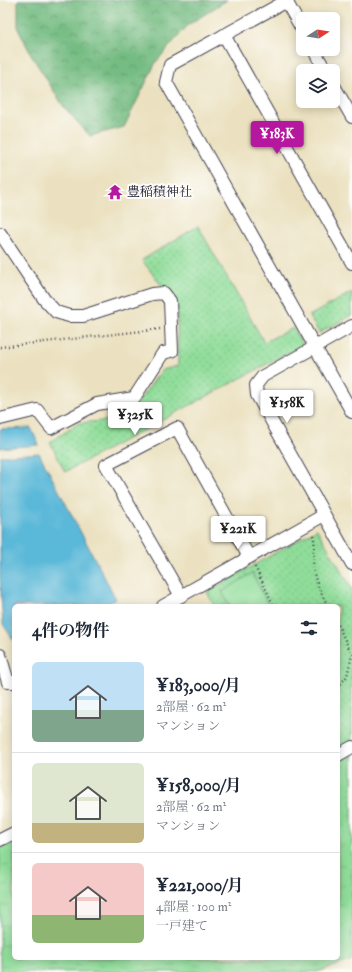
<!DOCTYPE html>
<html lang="ja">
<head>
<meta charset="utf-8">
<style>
	:root { --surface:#fff; --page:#f2f2f3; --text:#1f2937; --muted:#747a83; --line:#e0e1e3; --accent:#b5179e }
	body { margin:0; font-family:"IM FELL Double Pica","Noto Serif JP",serif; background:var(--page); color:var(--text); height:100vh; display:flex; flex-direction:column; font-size:15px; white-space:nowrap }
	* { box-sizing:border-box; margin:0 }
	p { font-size:13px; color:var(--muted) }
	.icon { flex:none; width:22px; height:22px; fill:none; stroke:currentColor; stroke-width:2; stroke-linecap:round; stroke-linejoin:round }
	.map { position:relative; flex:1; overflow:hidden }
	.drawer { position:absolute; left:12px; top:604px; width:328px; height:356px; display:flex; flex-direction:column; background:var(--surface); border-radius:6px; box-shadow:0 2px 10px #0003 }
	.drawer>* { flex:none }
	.needle { width:26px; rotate:78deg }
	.buttons { position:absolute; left:296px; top:12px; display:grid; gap:8px }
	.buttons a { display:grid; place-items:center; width:44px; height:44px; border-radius:6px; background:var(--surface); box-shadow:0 2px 10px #0003; font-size:20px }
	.price { position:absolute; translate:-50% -34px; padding:0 9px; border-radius:4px; background:#fff; color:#222; font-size:13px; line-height:26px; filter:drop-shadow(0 1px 2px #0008) }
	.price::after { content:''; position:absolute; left:50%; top:24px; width:12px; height:9px; margin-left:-6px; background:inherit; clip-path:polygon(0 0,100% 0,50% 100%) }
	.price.active { background:var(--accent); color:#fff }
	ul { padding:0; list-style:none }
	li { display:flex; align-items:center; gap:12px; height:100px; padding:0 20px }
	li+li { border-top:1px solid var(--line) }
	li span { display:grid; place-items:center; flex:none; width:112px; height:80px; border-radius:6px; color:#555 }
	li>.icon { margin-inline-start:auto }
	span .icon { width:48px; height:48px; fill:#fffc; stroke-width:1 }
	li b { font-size:17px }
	h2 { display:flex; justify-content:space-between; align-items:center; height:48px; padding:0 20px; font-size:17px }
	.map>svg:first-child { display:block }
	.grass { fill:url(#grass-tufts); stroke:#59806a }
	.forest { fill:url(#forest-crowns); stroke:#4b6f5e }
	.park { fill:url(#park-dots); stroke:#59806a }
	.pitch { fill:#90dd9a; stroke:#59806a }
	.water { fill:#5ab8d8; stroke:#3e6d8a }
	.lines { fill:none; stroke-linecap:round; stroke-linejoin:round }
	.minor-casing { stroke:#403f4f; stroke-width:14 }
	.path { stroke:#403f4f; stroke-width:2.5; stroke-dasharray:1 3; stroke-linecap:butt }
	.minor { stroke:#fff; stroke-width:12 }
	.labels { text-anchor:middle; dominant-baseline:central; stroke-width:4; stroke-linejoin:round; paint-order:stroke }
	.poi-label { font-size:13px; fill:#22223b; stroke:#fdfcf7; text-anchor:start }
</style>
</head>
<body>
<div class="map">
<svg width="352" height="972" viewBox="0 0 352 972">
	<defs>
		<pattern id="grass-tufts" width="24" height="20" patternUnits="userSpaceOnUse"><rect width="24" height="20" fill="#90dd9a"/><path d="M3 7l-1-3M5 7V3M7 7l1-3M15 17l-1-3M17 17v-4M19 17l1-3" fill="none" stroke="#7cbd86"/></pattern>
		<pattern id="forest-crowns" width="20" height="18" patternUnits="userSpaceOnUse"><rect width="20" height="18" fill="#74bc82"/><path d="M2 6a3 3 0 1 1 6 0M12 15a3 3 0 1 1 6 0" fill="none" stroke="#5f986c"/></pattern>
		<pattern id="park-dots" width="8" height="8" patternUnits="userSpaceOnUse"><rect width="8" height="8" fill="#90dd9a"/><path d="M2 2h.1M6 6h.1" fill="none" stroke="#7cbd86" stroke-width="1.8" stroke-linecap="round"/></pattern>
	</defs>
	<rect width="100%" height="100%" fill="#fdfcf7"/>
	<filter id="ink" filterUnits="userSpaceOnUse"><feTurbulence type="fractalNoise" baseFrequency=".025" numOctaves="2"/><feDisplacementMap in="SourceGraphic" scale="8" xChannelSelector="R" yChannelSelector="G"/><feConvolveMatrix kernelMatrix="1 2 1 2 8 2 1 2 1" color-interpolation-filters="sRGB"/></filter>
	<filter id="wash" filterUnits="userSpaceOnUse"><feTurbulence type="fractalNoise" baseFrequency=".012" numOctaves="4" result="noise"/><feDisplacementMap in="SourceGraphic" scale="16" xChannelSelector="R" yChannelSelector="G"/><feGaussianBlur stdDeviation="0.9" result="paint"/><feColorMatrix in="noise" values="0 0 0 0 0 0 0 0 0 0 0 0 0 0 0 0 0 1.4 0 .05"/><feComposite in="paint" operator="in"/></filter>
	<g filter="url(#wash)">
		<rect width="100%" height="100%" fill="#ebe1c0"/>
		<path class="grass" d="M352 754V960L317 972H0V848L14 842V958H338V762Z"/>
		<path class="forest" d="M18 0H227L188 25 156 62 124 127 90 136 64 107 33 58 18 29Z"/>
		<g class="park">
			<path d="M198 226 264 342 293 328 303 345 65 472 50 442 79 423 125 419 162 370 178 366 177 306 142 260Z"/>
			<path d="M352 292V315L319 333 309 316Z"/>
			<path d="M317 529 352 589V688L350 689 352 693V740L338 749V606H214L207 592Z"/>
		</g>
		<path class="pitch" d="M252 573 269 606H230L222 592Z"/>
		<g class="water">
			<path d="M31 428 39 445 0 448V429Z"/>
			<path d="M39 453 116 599 103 606H14V641L3 624 0 577V456Z"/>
		</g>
	</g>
	<g filter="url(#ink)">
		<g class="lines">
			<g class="minor-casing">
				<g id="minor">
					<path d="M288 0 170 65 166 82 315 347 352 326"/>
					<path d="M286 1 303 31"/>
					<path d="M224 35 352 263"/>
					<path d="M313 49 326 71"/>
					<path d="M333 84 352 117"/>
					<path d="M0 233 44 299 56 312 69 316H83L152 294 164 293 170 301 172 351 163 353 134 398 97 404 51 428 37 410 0 419"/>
					<path d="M352 412 315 347 263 376 256 385 257 395 352 564"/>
					<path d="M181 596 106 465 177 428 249 557"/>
					<path d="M163 606 324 515"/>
					<path d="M0 655 8 682H14"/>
					<path d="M338 755 352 747"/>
					<path d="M0 840 14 833"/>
				</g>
			</g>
			<g class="path">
				<path d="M0 347 160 329"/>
				<path d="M313 535C316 545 313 553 313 564 313 579 321 593 328 606"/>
				<path d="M255 567 274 606"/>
				<path d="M338 625 352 655"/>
				<path d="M338 687 347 676 352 655"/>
			</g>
			<use href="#minor" class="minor"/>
		</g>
	</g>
	<defs>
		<g id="temple-bare" transform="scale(1.2)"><path d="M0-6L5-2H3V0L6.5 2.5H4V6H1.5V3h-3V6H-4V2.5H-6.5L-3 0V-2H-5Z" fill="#b5179e" stroke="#fdfcf7" stroke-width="2.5" paint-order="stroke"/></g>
	</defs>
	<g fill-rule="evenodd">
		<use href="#temple-bare" x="115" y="192"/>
	</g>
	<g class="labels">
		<g class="poi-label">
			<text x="127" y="192">豊稲積神社</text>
		</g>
	</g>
</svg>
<div class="buttons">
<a><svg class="needle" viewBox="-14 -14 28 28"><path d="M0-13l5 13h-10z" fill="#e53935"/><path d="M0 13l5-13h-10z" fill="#747a83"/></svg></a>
<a><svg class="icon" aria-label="layers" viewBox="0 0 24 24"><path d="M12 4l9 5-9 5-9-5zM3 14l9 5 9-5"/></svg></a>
</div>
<b class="price active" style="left:277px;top:155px">¥183K</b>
<b class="price" style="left:287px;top:424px">¥158K</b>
<b class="price" style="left:135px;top:436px">¥325K</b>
<b class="price" style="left:238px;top:550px">¥221K</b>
<section class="drawer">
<h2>4件の物件<svg class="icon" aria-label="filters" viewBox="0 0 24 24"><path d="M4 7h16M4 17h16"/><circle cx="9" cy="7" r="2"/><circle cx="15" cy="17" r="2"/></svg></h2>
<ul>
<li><span style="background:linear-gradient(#bfe0f5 60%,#7fa58c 0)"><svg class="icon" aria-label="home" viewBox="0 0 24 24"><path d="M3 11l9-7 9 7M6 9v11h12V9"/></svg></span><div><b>¥183,000/月</b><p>2部屋 · 62 m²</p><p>マンション</p></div></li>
<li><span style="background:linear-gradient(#dfe7d0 75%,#c2b280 0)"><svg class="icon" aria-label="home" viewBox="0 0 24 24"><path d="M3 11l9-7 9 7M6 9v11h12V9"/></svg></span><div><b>¥158,000/月</b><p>2部屋 · 62 m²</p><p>マンション</p></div></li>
<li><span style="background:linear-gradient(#f6c9c9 65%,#8fb573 0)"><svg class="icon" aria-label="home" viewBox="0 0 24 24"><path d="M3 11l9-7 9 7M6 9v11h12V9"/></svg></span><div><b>¥221,000/月</b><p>4部屋 · 100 m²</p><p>一戸建て</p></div></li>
</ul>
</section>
</div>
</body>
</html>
